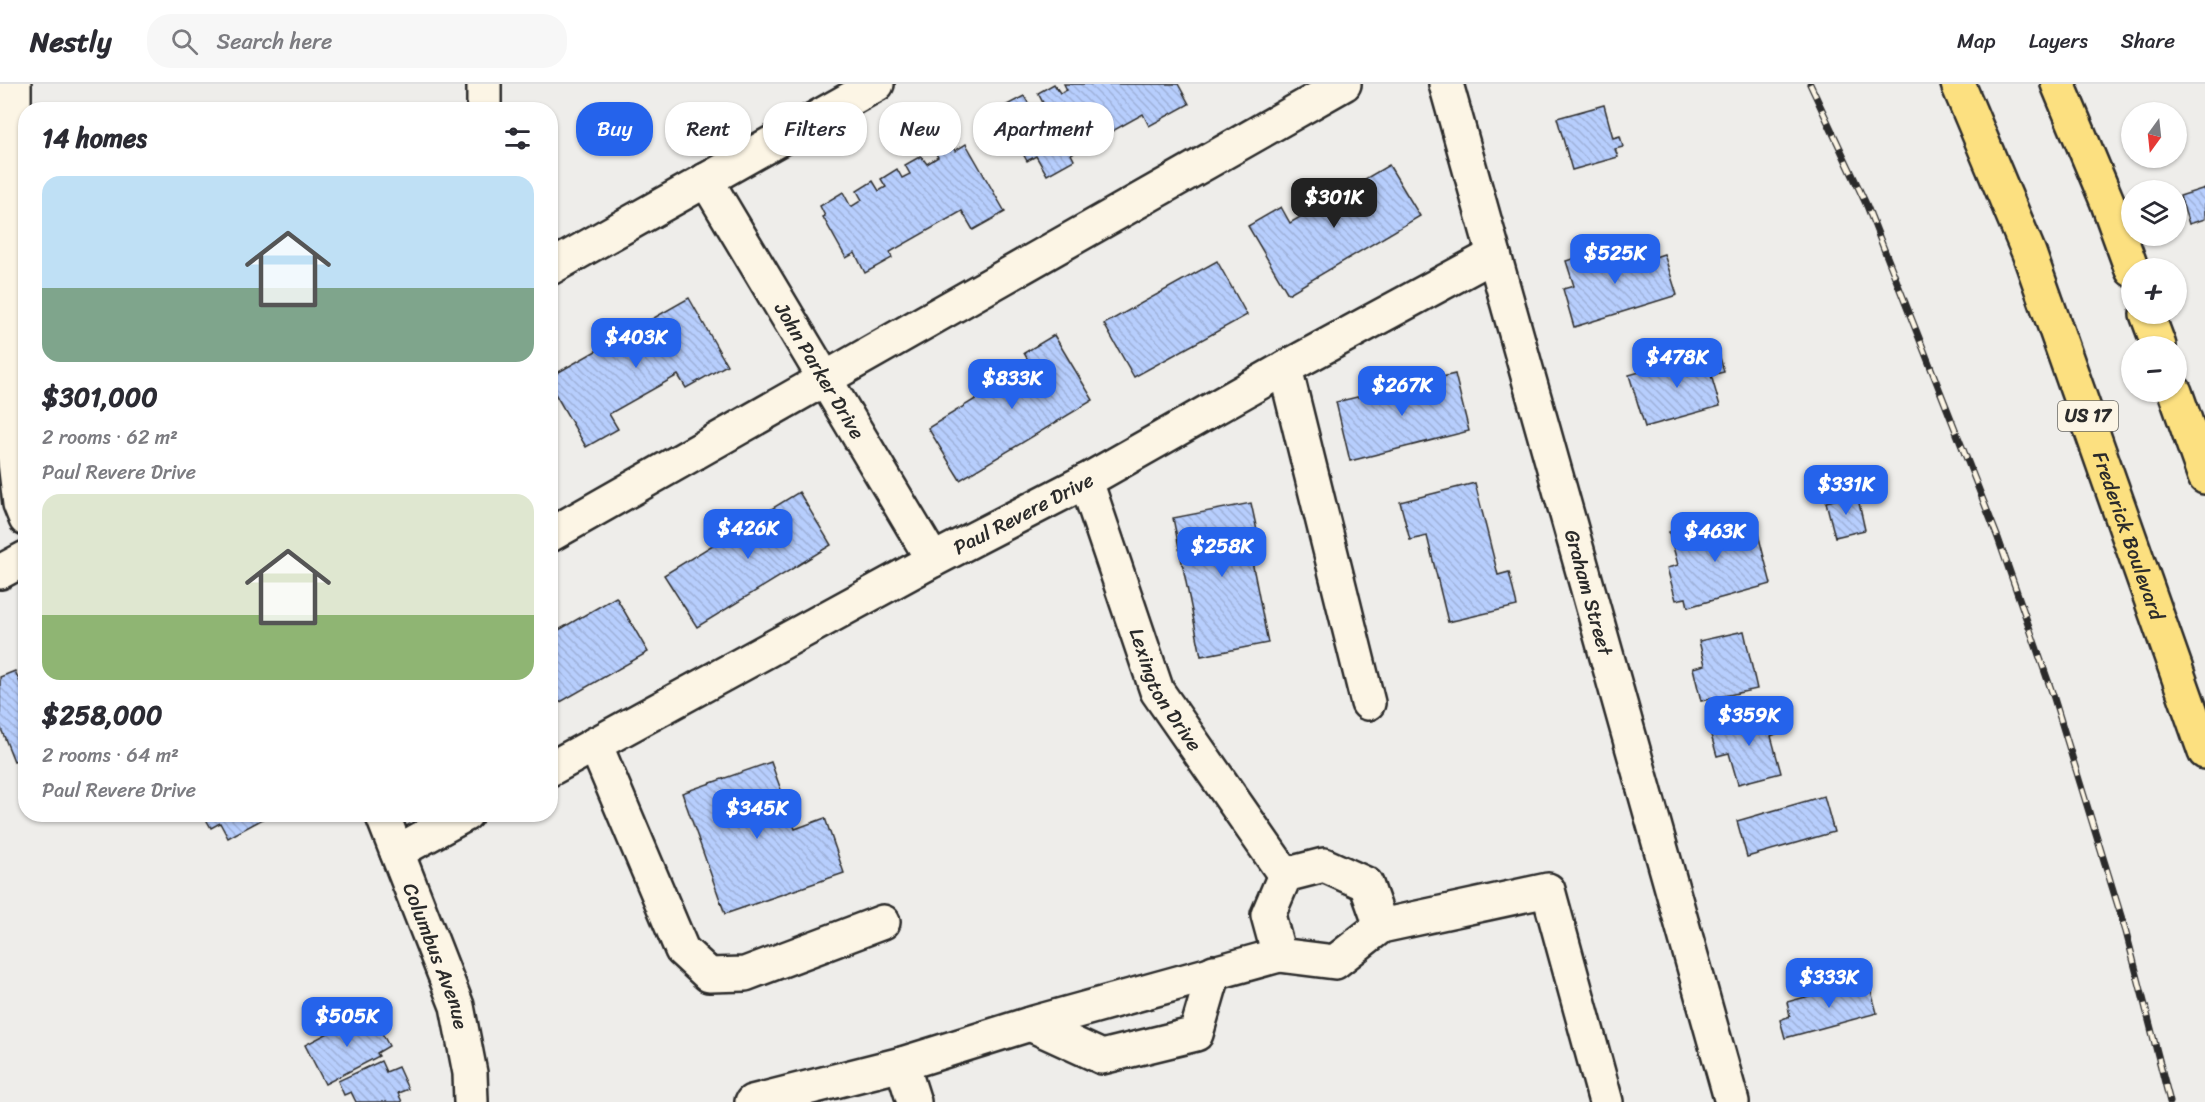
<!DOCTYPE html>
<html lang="en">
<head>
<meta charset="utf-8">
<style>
	:root { --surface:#fff; --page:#f7f7f7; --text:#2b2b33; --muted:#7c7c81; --line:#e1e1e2; --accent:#2563eb }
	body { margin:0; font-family:Sriracha,sans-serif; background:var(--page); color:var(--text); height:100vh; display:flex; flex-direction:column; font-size:22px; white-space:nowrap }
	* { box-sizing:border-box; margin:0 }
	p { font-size:20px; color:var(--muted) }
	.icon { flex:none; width:33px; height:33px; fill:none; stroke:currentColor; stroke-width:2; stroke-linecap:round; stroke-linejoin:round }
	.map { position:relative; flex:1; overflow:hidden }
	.drawer { position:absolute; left:18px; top:18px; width:540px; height:720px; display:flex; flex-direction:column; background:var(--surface); border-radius:24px; box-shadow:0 2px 4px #0004 }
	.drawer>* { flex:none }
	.guide { position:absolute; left:576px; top:18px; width:570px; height:54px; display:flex; gap:12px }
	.needle { width:39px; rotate:195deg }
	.controls { position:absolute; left:2121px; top:18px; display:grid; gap:12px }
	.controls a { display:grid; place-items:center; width:66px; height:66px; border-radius:50%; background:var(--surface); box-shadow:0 2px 4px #0004; font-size:30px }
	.price { position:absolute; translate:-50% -51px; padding:0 14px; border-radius:12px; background:var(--accent); color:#fff; font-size:20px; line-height:39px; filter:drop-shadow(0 2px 3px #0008) }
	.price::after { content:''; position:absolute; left:50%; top:36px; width:18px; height:14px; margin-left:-9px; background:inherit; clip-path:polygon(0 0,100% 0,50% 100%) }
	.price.active { background:#222; color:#fff }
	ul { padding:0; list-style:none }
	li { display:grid; align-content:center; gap:12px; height:318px; padding:0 24px }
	li span { display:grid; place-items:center; height:186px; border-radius:18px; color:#555 }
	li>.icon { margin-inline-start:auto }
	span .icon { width:108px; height:108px; fill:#fffc; stroke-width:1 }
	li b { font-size:26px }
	h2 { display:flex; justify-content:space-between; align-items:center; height:72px; padding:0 24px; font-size:26px }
	.pill { padding:0 21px; border-radius:24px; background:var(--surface); box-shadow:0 2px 4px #0004; font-size:21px; line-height:54px }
	.pill.active { background:var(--accent); color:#fff }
	header { display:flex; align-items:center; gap:36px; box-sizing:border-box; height:84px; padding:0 30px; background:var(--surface); border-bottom:2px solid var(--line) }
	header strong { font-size:28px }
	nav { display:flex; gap:33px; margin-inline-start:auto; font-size:21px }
	.search { width:420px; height:54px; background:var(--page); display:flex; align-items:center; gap:15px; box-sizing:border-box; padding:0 21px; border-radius:24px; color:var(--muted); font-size:22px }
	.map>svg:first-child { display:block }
	.building { fill:url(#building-back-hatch); stroke:#2b2b2b; stroke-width:1.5 }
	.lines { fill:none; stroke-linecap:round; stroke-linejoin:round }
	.minor-casing { stroke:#2b2b2b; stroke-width:38 }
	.major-casing { stroke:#2b2b2b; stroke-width:38 }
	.minor { stroke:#fcf5e5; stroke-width:33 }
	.major { stroke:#fce080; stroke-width:33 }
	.rail-casing { stroke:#2b2b2b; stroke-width:7 }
	.rail { stroke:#fcf5e5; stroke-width:4.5; stroke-dasharray:14; stroke-linecap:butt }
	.labels { text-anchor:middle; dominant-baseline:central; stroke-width:4.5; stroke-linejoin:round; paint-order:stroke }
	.shield { fill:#fcf5e5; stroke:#6a6863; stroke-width:1.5 }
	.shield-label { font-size:18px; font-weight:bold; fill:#2b2b2b }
	.street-label { font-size:20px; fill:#2b2b2b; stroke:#fcf5e5 }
</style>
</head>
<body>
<header>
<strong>Nestly</strong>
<div class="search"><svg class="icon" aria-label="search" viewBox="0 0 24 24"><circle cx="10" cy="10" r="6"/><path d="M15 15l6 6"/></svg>Search here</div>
<nav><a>Map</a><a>Layers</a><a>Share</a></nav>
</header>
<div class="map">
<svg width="2205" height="1018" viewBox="0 0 2205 1018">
	<defs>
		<pattern id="building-back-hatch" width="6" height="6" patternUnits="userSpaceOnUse" patternTransform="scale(1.5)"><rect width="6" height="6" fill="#b7cefd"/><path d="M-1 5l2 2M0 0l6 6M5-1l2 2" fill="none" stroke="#9eb1d9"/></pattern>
	</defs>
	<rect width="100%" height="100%" fill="#eeedea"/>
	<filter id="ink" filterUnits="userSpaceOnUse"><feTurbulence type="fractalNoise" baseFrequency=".0167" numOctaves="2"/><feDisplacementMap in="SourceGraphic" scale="12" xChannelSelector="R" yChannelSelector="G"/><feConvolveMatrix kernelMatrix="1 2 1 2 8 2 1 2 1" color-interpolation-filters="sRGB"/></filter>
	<g filter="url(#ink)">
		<g class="building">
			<path d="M1054 0 1060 9 1067 6 1064 0H1178L1189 20 1149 42 1143 30 1071 70 1074 76 1047 91 1036 72 1027 77 1004 35 1006 34 1001 24 1024 12 1032 25 1043 19 1038 9Z"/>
			<path d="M1604 21 1613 54 1620 52 1623 63 1615 65 1618 73 1572 86 1557 34Z"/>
			<path d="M949 56 955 67 966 60 1005 128 973 146 962 127 890 168 892 174 865 189 855 169 846 174 823 133 825 132 820 122 843 108 851 123 862 116 857 107 873 97 879 107 886 103 881 95 897 85 902 94 910 90 905 81 921 72 927 80 938 73 933 65Z"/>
			<path d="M1389 81 1420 132 1288 210 1248 142 1281 123 1290 139Z"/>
			<path d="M2205 104V135L2189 140 2180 112Z"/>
			<path d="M1617 161 1624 183 1664 170 1677 211 1574 243 1563 205 1574 202 1566 177Z"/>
			<path d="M1217 177 1247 231 1134 293 1104 240Z"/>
			<path d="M689 214 727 281 686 304 678 291 609 330 618 345 586 363 550 301V293Z"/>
			<path d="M1054 251 1093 316 960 396 928 344 1031 281 1024 269Z"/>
			<path d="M1718 266 1724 288 1711 291 1720 322 1645 343 1629 291Z"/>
			<path d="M1455 290 1469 347 1350 377 1336 318Z"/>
			<path d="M1475 399 1498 491 1509 488 1517 522 1448 538 1427 452 1410 456 1400 418Z"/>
			<path d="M799 408 831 461 697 543 664 491Z"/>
			<path d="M1857 410 1865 446 1835 453 1826 418Z"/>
			<path d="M1251 419 1261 465 1250 467 1268 559 1201 572 1173 434Z"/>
			<path d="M1724 433 1732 458 1758 450 1771 500 1688 523 1686 514 1676 516 1667 484 1678 481 1669 448Z"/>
			<path d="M616 513 648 568 550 624V551Z"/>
			<path d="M1744 547 1757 605 1701 617 1693 584 1705 581 1699 557Z"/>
			<path d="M15 587 26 612V673L14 677 0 642V593Z"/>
			<path d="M1772 628 1778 649 1771 652 1781 689 1738 700 1729 669 1717 672 1709 644Z"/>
			<path d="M771 678 795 745 825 734 844 789 725 830 682 709Z"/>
			<path d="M1824 712 1834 748 1747 773 1737 737Z"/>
			<path d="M203 730H272L228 754 220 739 211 744Z"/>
			<path d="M1868 896 1877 929 1785 954 1780 936 1790 932 1787 918Z"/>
			<path d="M359 933 362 939 373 933 389 962 377 969 379 972 325 1000 305 961Z"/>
			<path d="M381 977 386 988 398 983 408 1005 398 1009 402 1018H356L351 1008 344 1011 338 997Z"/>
		</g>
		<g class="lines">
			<g class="minor-casing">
				<g id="minor">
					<path d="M14 0V369L20 420 26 435"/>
					<path id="s1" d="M1446 0 1732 1018"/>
					<path d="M484 26V0"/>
					<path id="s2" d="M706 96 933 476"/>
					<path d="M550 184 877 0"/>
					<path d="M1285 284 1368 619"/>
					<path id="s3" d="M1086 397 1157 607 1285 791"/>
					<path d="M550 451 1344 0"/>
					<path d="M0 488 26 474"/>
					<path d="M595 660 682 866 709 891 745 890 883 838"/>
					<path id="s4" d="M550 685 933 476 1086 397 1285 284 1494 171"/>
					<path id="s5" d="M382 730 457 922 470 989 471 1018"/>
					<path d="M397 768 466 730"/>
					<path d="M1381 842 1366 800 1324 781 1285 791 1268 831 1279 871 1335 878 1381 842 1548 806 1606 1018"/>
					<path d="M1030 940 1102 973 1196 950 1214 888"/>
					<path d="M902 980 914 1018"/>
					<path d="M752 1018 902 980 1030 940 1279 871"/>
				</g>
			</g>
			<g class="major-casing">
				<g id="major">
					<path id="s6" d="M1958 0 2029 169 2205 668"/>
					<path d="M2058 0 2107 117 2132 186"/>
					<path d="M2147 230 2159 262"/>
					<path d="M2175 308 2205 393"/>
				</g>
			</g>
			<use href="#minor" class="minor"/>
			<use href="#major" class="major"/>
			<g class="rail-casing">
				<path id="rail" d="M1810 0 1867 122 1998 454 2053 611 2126 848 2170 1018"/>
			</g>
			<use href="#rail" class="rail"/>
		</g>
	</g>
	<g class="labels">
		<rect class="shield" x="2058" y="317" width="60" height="30" rx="4.5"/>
		<g class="shield-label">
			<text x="2088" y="332">US 17</text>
		</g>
		<g class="street-label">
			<text stroke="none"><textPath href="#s2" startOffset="222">John Parker Drive</textPath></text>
			<text stroke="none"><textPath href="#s4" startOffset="538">Paul Revere Drive</textPath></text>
			<text stroke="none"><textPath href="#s6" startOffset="483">Frederick Boulevard</textPath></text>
			<text stroke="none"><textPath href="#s1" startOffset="528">Graham Street</textPath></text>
			<text stroke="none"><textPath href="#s3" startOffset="224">Lexington Drive</textPath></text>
			<text stroke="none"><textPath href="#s5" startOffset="152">Columbus Avenue</textPath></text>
		</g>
	</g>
</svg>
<div class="controls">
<a><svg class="needle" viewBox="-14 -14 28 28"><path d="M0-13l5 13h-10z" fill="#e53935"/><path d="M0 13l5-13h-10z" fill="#7c7c81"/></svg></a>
<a><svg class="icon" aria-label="layers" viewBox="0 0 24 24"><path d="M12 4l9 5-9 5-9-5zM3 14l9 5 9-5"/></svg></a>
<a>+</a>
<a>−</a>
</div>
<b class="price active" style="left:1334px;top:145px">$301K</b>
<b class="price" style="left:1615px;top:201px">$525K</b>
<b class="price" style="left:636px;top:285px">$403K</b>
<b class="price" style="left:1677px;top:305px">$478K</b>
<b class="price" style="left:1012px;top:326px">$833K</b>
<b class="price" style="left:1402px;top:333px">$267K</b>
<b class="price" style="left:1846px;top:432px">$331K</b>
<b class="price" style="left:748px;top:476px">$426K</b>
<b class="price" style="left:1715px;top:479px">$463K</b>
<b class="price" style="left:1222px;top:494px">$258K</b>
<b class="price" style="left:1749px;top:663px">$359K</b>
<b class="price" style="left:757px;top:756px">$345K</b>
<b class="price" style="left:1829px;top:925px">$333K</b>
<b class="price" style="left:347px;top:964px">$505K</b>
<div class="guide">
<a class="pill active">Buy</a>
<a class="pill">Rent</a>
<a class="pill">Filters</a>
<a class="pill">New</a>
<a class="pill">Apartment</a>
</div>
<section class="drawer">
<h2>14 homes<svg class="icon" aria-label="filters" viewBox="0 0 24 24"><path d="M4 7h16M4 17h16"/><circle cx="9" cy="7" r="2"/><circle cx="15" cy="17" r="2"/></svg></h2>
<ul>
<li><span style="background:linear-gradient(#bfe0f5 60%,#7fa58c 0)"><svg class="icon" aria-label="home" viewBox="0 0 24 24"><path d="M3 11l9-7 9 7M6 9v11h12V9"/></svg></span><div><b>$301,000</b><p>2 rooms · 62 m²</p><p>Paul Revere Drive</p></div></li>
<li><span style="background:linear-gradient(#dfe7d0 65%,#8fb573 0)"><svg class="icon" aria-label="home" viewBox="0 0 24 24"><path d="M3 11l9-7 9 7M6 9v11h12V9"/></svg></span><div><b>$258,000</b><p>2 rooms · 64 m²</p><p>Paul Revere Drive</p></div></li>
</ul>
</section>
</div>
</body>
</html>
